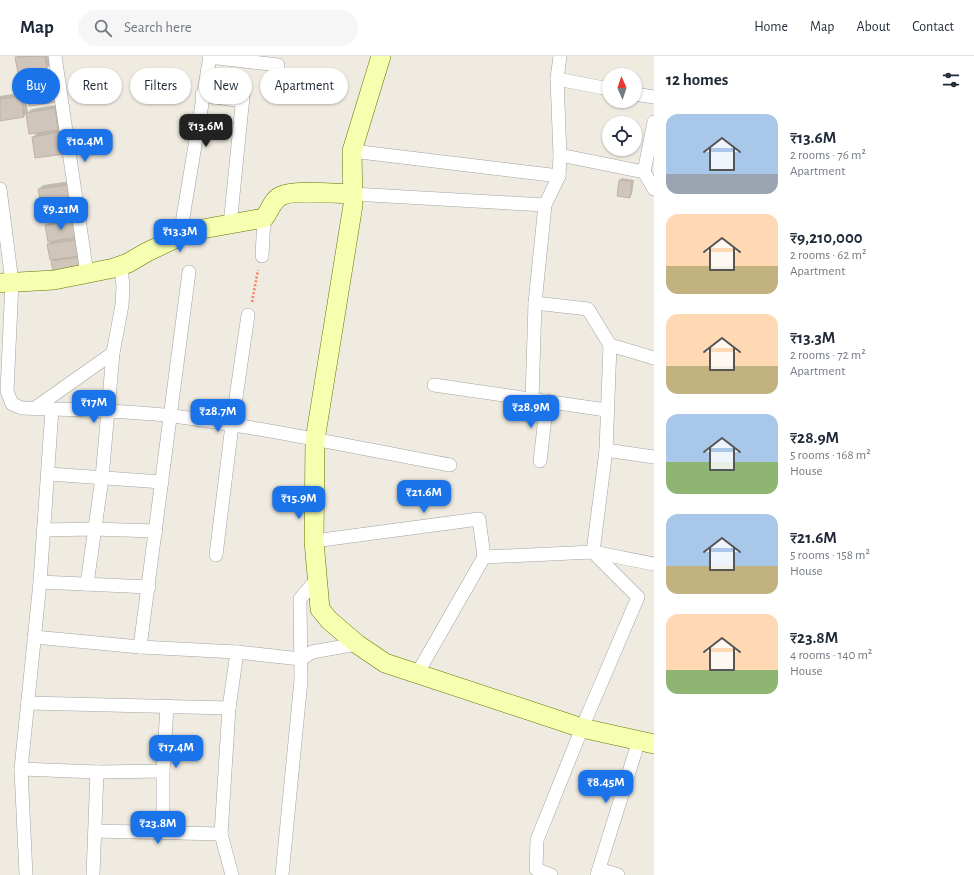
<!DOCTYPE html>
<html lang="en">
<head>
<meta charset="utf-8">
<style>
	:root { --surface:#fff; --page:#f6f6f7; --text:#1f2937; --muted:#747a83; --line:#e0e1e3; --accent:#1a73e8 }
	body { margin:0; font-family:"Alegreya Sans",sans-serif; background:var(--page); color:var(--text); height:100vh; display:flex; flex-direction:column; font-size:15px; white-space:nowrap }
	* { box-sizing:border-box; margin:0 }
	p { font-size:13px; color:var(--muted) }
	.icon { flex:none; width:22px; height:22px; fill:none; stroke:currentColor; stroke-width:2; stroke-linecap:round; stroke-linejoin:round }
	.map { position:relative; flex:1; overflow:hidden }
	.sheet { display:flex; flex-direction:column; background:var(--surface); width:320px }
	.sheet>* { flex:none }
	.guide { position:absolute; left:12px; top:12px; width:380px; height:36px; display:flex; gap:8px }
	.needle { width:26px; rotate:357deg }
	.controls { position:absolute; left:602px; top:12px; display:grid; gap:8px }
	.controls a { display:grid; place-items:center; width:40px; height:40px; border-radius:50%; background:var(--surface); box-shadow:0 1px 3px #0004; font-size:20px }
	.price { position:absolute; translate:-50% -34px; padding:0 9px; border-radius:8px; background:var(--accent); color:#fff; font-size:13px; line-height:26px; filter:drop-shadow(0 1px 2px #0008) }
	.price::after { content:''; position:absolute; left:50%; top:24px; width:12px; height:9px; margin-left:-6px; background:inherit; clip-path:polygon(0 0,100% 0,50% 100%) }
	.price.on { background:#222; color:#fff }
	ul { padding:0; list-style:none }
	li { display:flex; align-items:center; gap:12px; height:100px; padding:0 12px }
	li span { display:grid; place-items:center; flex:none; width:112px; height:80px; border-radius:12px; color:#555 }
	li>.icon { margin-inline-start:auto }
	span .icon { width:48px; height:48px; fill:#fffc; stroke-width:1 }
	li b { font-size:17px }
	h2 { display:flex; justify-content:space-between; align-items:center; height:48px; padding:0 12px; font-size:17px }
	.tag { padding:0 14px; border-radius:18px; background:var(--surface); box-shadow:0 1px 3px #0004; font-size:14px; line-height:36px }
	.tag.on { background:var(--accent); color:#fff }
	header { display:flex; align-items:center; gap:24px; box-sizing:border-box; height:56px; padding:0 20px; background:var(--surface); border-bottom:1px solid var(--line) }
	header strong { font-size:19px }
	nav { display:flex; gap:22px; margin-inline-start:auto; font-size:14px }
	.search { width:280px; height:36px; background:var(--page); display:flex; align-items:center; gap:10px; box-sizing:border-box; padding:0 14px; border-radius:22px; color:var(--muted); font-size:15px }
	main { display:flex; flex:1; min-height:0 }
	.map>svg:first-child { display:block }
	.shadow { fill:#0003 }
	.building { fill:#cfc5ba; stroke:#c2b2a2 }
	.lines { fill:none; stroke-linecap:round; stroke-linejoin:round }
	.street-casing { stroke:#a3a3a3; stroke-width:14 }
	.secondary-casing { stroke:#627700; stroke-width:20 }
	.path { stroke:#ff7d62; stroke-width:2.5; stroke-dasharray:2 2; stroke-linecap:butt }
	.street { stroke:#fff; stroke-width:13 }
	.secondary { stroke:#f5ffaf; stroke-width:19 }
</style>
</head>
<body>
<header>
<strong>Map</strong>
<div class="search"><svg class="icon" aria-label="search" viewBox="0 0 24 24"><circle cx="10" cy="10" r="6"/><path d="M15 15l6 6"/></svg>Search here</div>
<nav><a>Home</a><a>Map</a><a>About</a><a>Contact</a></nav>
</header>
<main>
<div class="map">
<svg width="654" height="819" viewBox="0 0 654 819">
	<rect width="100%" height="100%" fill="#efebe1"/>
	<g class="shadow">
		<path d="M17 0H50L51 7 47 12 19 16Z"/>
		<path d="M59 21 58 45 27 29 31 25Z"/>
		<path d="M25 36 28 56 32 53 60 48 62 68 57 74 65 72 36 101 33 81 38 76 27 57 24 60 0 64V40Z"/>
		<path d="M622 122 634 124 632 138 630 141 618 139 620 124Z"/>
		<path d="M71 125 87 212 52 205 55 203 48 188 53 184 46 170 51 165 43 151 46 147 39 133 43 129Z"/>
	</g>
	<g class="building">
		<path d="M45 0 47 13 18 17 15 1Z"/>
		<path d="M55 25 58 46 29 50 26 29Z"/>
		<path d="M21 40 24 61 0 65V43Z"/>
		<path d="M55 52 58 74 29 78 26 57Z"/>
		<path d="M61 76 64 98 35 102 32 81Z"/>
		<path d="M619 124 632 125 630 142 617 140Z"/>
		<path d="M67 129 70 145 41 149 38 133Z"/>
		<path d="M71 146 74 163 45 167 42 151Z"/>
		<path d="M75 165 78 181 48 186 45 169Z"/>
		<path d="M77 184 80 200 50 204 47 188Z"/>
		<path d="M81 201 83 217 54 221 51 205Z"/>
	</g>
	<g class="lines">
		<g class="street-casing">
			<g id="street">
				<path d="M55 0 87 218"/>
				<path d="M209 1 278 9"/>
				<path d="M557 23 609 33"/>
				<path d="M635 38 654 41"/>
				<path d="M202 39 243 45"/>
				<path d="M352 95 559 120"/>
				<path d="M560 99 644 116 654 133"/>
				<path d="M644 116 654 66"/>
				<path d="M0 133 12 226 7 335 12 348 22 352C72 354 123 354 173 360 266 372 358 392 450 409"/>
				<path d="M353 138 545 149"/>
				<path d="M230 169 244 30"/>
				<path d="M180 179 210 0"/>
				<path d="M262 200 264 162"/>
				<path d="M535 247 588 253 610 289 654 302"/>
				<path d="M434 329 606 354"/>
				<path d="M532 343 535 247 545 149 559 120 560 99 557 23 560 0"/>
				<path d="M35 352 113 297"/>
				<path d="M606 394 654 401"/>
				<path d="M540 405 547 345"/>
				<path d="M49 418 162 426"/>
				<path d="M43 474 93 473 156 475"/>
				<path d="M314 485 479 463 484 501"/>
				<path d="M216 499 232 369 248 259"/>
				<path d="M40 526 149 531"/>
				<path d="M87 528 102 422 113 297 122 249 123 231 121 209"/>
				<path d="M34 581 140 591 237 596 301 603 312 596 357 588"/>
				<path d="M140 591 189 216"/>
				<path d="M417 618 484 501 593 496 654 508"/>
				<path d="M28 647 229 652"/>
				<path d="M21 713 97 716 163 715"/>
				<path d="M95 775 221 778"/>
				<path d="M163 776V715L167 650"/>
				<path d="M599 813 618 819"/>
				<path d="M26 819 21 713 40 526 52 353"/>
				<path d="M93 819 97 716"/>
				<path d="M232 819 221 778 229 652 237 596"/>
				<path d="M282 819 301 624 300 543 316 524"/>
				<path d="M551 819 536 813 537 784 582 672 638 541 593 496 606 394 610 289"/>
				<path d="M597 819 639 684"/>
			</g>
		</g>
		<g class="secondary-casing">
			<g id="secondary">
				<path d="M381 0 352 95 353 149 315 384 314 485 320 553 329 564 357 588 385 607 582 672 654 688"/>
				<path d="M0 227 54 224 114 212 128 207 147 196 191 175 264 162C270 155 272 144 281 140 293 133 337 138 353 138"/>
			</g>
		</g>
		<path class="path" d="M252 246 258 214"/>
		<use href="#street" class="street"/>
		<use href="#secondary" class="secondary"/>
	</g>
</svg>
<div class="controls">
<a><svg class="needle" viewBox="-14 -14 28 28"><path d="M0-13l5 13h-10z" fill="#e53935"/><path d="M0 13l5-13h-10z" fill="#747a83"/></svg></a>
<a><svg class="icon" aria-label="locate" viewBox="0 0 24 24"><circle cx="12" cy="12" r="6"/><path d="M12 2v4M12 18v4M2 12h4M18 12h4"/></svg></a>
</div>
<b class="price on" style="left:206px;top:92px">₹13.6M</b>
<b class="price" style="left:85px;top:107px">₹10.4M</b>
<b class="price" style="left:61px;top:175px">₹9.21M</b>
<b class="price" style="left:180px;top:197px">₹13.3M</b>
<b class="price" style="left:94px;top:368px">₹17M</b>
<b class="price" style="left:531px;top:373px">₹28.9M</b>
<b class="price" style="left:218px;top:377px">₹28.7M</b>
<b class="price" style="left:424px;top:458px">₹21.6M</b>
<b class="price" style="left:299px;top:464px">₹15.9M</b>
<b class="price" style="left:176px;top:713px">₹17.4M</b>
<b class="price" style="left:606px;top:748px">₹8.45M</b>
<b class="price" style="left:158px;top:789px">₹23.8M</b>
<div class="guide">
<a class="tag on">Buy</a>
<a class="tag">Rent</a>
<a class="tag">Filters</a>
<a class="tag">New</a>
<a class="tag">Apartment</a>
</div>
</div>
<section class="sheet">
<h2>12 homes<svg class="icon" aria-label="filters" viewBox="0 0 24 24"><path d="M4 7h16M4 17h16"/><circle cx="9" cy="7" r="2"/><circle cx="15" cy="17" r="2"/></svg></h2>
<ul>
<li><span style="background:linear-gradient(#a9c7e8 75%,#9aa5b1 0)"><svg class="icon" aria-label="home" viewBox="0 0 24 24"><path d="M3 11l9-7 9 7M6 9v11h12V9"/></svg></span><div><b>₹13.6M</b><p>2 rooms · 76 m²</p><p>Apartment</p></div></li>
<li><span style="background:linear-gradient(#ffd9b3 65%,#c2b280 0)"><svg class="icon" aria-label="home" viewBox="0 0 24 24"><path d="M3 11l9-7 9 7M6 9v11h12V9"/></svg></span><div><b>₹9,210,000</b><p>2 rooms · 62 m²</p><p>Apartment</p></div></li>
<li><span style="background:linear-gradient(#ffd9b3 65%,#c2b280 0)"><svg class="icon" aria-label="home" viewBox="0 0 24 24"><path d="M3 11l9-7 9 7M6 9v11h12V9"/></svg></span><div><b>₹13.3M</b><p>2 rooms · 72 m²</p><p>Apartment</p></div></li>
<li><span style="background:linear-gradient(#a9c7e8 60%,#8fb573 0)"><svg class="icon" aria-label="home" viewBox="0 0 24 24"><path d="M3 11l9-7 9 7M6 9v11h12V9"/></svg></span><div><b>₹28.9M</b><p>5 rooms · 168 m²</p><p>House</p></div></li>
<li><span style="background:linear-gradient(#a9c7e8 65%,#c2b280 0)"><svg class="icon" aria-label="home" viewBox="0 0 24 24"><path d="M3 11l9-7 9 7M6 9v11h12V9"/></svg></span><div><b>₹21.6M</b><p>5 rooms · 158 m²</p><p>House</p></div></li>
<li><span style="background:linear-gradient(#ffd9b3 70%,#8fb573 0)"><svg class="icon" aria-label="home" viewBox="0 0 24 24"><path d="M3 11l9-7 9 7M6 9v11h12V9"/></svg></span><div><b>₹23.8M</b><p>4 rooms · 140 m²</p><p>House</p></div></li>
</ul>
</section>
</main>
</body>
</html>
